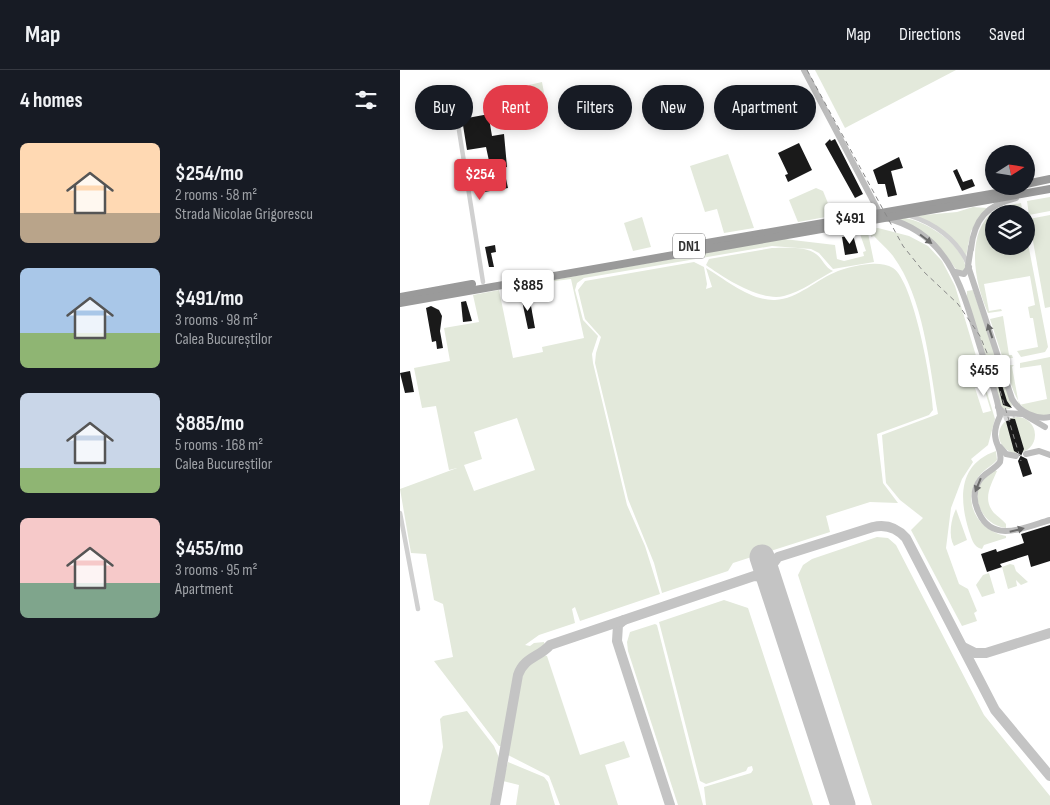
<!DOCTYPE html>
<html lang="en">
<head>
<meta charset="utf-8">
<style>
	:root { --surface:#171b24; --page:#242831; --text:#f1f3f6; --muted:#9ea1a6; --line:#363941; --accent:#e33b49 }
	body { margin:0; font-family:"Sofia Sans Condensed",sans-serif; background:var(--page); color:var(--text); height:100vh; display:flex; flex-direction:column; font-size:19px; white-space:nowrap }
	* { box-sizing:border-box; margin:0 }
	p { font-size:16px; color:var(--muted) }
	.icon { flex:none; width:28px; height:28px; fill:none; stroke:currentColor; stroke-width:2; stroke-linecap:round; stroke-linejoin:round }
	.map { position:relative; flex:1; overflow:hidden }
	.details { display:flex; flex-direction:column; background:var(--surface); width:400px }
	.details>* { flex:none }
	.top-card { position:absolute; left:15px; top:15px; width:475px; height:45px; display:flex; gap:10px }
	.needle { width:32px; rotate:78deg }
	.controls { position:absolute; left:585px; top:75px; display:grid; gap:10px }
	.controls a { display:grid; place-items:center; width:50px; height:50px; border-radius:50%; background:var(--surface); box-shadow:0 2px 12px #0003; font-size:25px }
	.price { position:absolute; translate:-50% -42px; padding:0 11px; border-radius:5px; background:#fff; color:#222; font-size:16px; line-height:32px; filter:drop-shadow(0 1px 2px #0008) }
	.price::after { content:''; position:absolute; left:50%; top:30px; width:15px; height:11px; margin-left:-8px; background:inherit; clip-path:polygon(0 0,100% 0,50% 100%) }
	.price.current { background:var(--accent); color:#fff }
	ul { padding:0; list-style:none }
	li { display:flex; align-items:center; gap:15px; height:125px; padding:0 20px }
	li span { display:grid; place-items:center; flex:none; width:140px; height:100px; border-radius:8px; color:#555 }
	li>.icon { margin-inline-start:auto }
	span .icon { width:60px; height:60px; fill:#fffc; stroke-width:1 }
	li b { font-size:21px }
	h2 { display:flex; justify-content:space-between; align-items:center; height:60px; padding:0 20px; font-size:21px }
	.tag { padding:0 18px; border-radius:22px; background:var(--surface); box-shadow:0 2px 12px #0003; font-size:18px; line-height:45px }
	.tag.current { background:var(--accent); color:#fff }
	header { display:flex; align-items:center; gap:30px; box-sizing:border-box; height:70px; padding:0 25px; background:var(--surface); border-bottom:1px solid var(--line) }
	header strong { font-size:24px }
	nav { display:flex; gap:28px; margin-inline-start:auto; font-size:18px }
	main { display:flex; flex:1; min-height:0 }
	.map>svg:first-child { display:block }
	.green { fill:#e3e9db; fill-rule:evenodd }
	.lines { fill:none; stroke-linecap:round; stroke-linejoin:round }
	.taxiway { stroke:#c4c4c4; stroke-width:10 }
	.runway { stroke:#c4c4c4; stroke-width:25 }
	.building { fill:#1a1a1a }
	.secondary-tunnel { stroke:#d6d6d6; stroke-width:6; stroke-dasharray:6 3; stroke-linecap:butt }
	.street { stroke:#d0d0d0; stroke-width:4.5 }
	.secondary { stroke:#bdbdbd; stroke-width:6 }
	.highway { stroke:#9a9a9a; stroke-width:8 }
	.rail { stroke:#888; stroke-width:1; stroke-dasharray:5 4; stroke-linecap:butt }
	.oneway { fill:#6a6a6a }
	.labels { text-anchor:middle; dominant-baseline:central; stroke-width:5; stroke-linejoin:round; paint-order:stroke }
	.shield { fill:#fff; stroke:#707070; stroke-width:1 }
	.shield-label { font-size:15px; font-weight:bold; fill:#333 }
</style>
</head>
<body>
<header>
<strong>Map</strong>
<nav><a>Map</a><a>Directions</a><a>Saved</a></nav>
</header>
<main>
<section class="details">
<h2>4 homes<svg class="icon" aria-label="filters" viewBox="0 0 24 24"><path d="M4 7h16M4 17h16"/><circle cx="9" cy="7" r="2"/><circle cx="15" cy="17" r="2"/></svg></h2>
<ul>
<li><span style="background:linear-gradient(#ffd9b3 70%,#b9a48a 0)"><svg class="icon" aria-label="home" viewBox="0 0 24 24"><path d="M3 11l9-7 9 7M6 9v11h12V9"/></svg></span><div><b>$254/mo</b><p>2 rooms · 58 m²</p><p>Strada Nicolae Grigorescu</p></div></li>
<li><span style="background:linear-gradient(#a9c7e8 65%,#8fb573 0)"><svg class="icon" aria-label="home" viewBox="0 0 24 24"><path d="M3 11l9-7 9 7M6 9v11h12V9"/></svg></span><div><b>$491/mo</b><p>3 rooms · 98 m²</p><p>Calea Bucureștilor</p></div></li>
<li><span style="background:linear-gradient(#c9d6e8 75%,#8fb573 0)"><svg class="icon" aria-label="home" viewBox="0 0 24 24"><path d="M3 11l9-7 9 7M6 9v11h12V9"/></svg></span><div><b>$885/mo</b><p>5 rooms · 168 m²</p><p>Calea Bucureștilor</p></div></li>
<li><span style="background:linear-gradient(#f6c9c9 65%,#7fa58c 0)"><svg class="icon" aria-label="home" viewBox="0 0 24 24"><path d="M3 11l9-7 9 7M6 9v11h12V9"/></svg></span><div><b>$455/mo</b><p>3 rooms · 95 m²</p><p>Apartment</p></div></li>
</ul>
</section>
<div class="map">
<svg width="650" height="735" viewBox="0 0 650 735">
	<rect width="100%" height="100%" fill="#fff"/>
	<g class="green">
		<path d="M415 0H556L445 58Z"/>
		<path d="M142 12 147 39 134 41 129 15Z"/>
		<path d="M328 84 354 158 324 163 317 139 305 142 290 96Z"/>
		<path d="M416 118 423 121 432 143 426 147 398 152 389 130Z"/>
		<path d="M650 127V141L629 145 627 131Z"/>
		<path d="M621 133 623 144H594V176H626V163L648 277 645 282 621 287 617 281 638 277 633 248H630L628 237 635 235 630 206 584 214 589 241 601 239 602 241 588 243C575 214 564 163 595 140 602 135 612 135 621 133Z"/>
		<path d="M573 137 587 138 571 161 566 186 554 171 514 146 557 142Z"/>
		<path d="M650 145V237L645 238 629 149Z"/>
		<path d="M242 147 251 177 233 181 224 153Z"/>
		<path d="M505 148C527 152 564 174 566 200L558 202 539 176 496 149Z"/>
		<path d="M478 158 509 166 528 176 542 191 555 216 595 349 588 375 571 389 573 392 562 409 551 438 546 478 559 514 568 519 577 541 574 543 577 551 562 556 511 460 523 448 500 430 486 413 482 365 538 344C529 294 524 228 493 186 488 179 480 173 474 166L471 167 470 159ZM583 315 591 341 583 343 575 318Z"/>
		<path d="M465 160 468 163 474 192 433 199 419 183 411 179 372 176 184 208 177 213 175 220 183 250 198 266 192 284 193 293 227 435 245 476 260 524 180 551 175 537 172 539 175 553 139 565 125 575 130 576 134 573 144 572 145 576 128 587 118 600 109 649H106L102 676H99L34 591 53 587 43 534 34 530 26 484 11 483 0 419 57 398 49 400 36 336 22 338 14 298 50 291 44 258 79 252 73 225 99 220 113 288 143 282 142 277 184 268 171 209 148 212 153 210 384 169 435 175 437 189 444 191 464 186 463 182 466 181 460 164ZM117 348 135 400 74 421 64 395 82 389 74 362Z"/>
		<path d="M372 178C385 178 406 176 416 184 423 189 425 198 433 201 418 209 401 222 384 226 361 232 324 208 306 195L309 189Z"/>
		<path d="M294 192 304 197 307 214 306 219 312 217 306 198C326 210 351 231 375 230 398 229 417 209 438 201 452 196 479 189 493 198 514 212 532 314 533 340L529 345 477 364 483 413 498 433 470 432 426 446 430 462 333 493 328 501 262 523 254 493 228 429 195 293 196 283 201 267 185 249 178 220 185 211Z"/>
		<path d="M573 220 596 288 594 291 586 287 567 228V221Z"/>
		<path d="M603 246 609 285H612L613 288 603 289 590 249Z"/>
		<path d="M650 287V344C619 354 612 316 605 295H614L612 297 619 335 647 329 641 295 620 298V293Z"/>
		<path d="M596 295 600 297 612 335 610 339 602 340 589 298Z"/>
		<circle cx="617" cy="365" r="18"/>
		<path d="M596 381 597 390C591 397 582 400 577 409 562 434 579 461 606 466V468L584 475 582 479C573 477 572 469 569 461 559 429 558 394 596 381Z"/>
		<path d="M593 400 597 401C591 415 582 429 594 443 598 447 603 450 606 454V458C586 456 571 433 580 414 582 409 589 404 593 400Z"/>
		<path d="M556 439 567 470 554 476C548 466 551 449 556 439Z"/>
		<path d="M477 467 488 468 496 475 584 645 650 726V735H472L398 505 403 495 412 489Z"/>
		<path d="M610 494 614 495 616 501 628 512 621 515 616 510 617 516 608 519 602 497Z"/>
		<path d="M589 503 595 523 582 527 576 515 583 505Z"/>
		<path d="M324 530 348 538 413 735H306L304 717 351 703 353 700 352 696 348 697 346 701 306 714 300 711 259 552Z"/>
		<path d="M255 554 257 555 303 735H278L228 581 227 572 230 562Z"/>
		<path d="M141 584 147 586 180 685 224 671 230 687 205 695 218 735H160L149 706 108 685 121 602 132 588Z"/>
		<path d="M67 641 94 676 99 688 90 735H29L43 677 40 649 43 646Z"/>
		<path d="M108 692 144 707 148 712 155 735H116L119 715 103 711Z"/>
	</g>
	<g class="lines">
		<g class="taxiway">
			<path d="M371 514 369 499 378 487 473 457C486 454 497 458 506 468L595 640 650 706"/>
			<path d="M224 550 218 555 217 571 270 735"/>
			<path d="M563 577 575 583H586L650 563"/>
			<path d="M95 735 118 605C124 587 140 587 150 575L354 506 364 507 371 514"/>
		</g>
		<path class="runway" d="M362 487 443 735"/>
	</g>
	<g class="building">
		<path d="M100 42 102 52 90 54 92 66 104 64 107 97 95 99 97 111 106 109 108 118 78 123 76 115 88 113 85 100 74 102 72 94 89 91 86 77 67 80 62 49Z"/>
		<path d="M430 69 431 71 435 69 463 124 455 128 425 74Z"/>
		<path d="M399 73 412 100 388 112 385 105 388 104 378 83Z"/>
		<path d="M499 87 503 98 491 101 497 125 488 127 485 114H478L473 100Z"/>
		<path d="M557 99 563 112 572 109 575 116 562 121 553 101Z"/>
		<path d="M453 165 458 183 445 185 442 167Z"/>
		<path d="M95 175 96 182 91 183 94 197H89L85 177Z"/>
		<path d="M129 225 135 258 128 259 121 226Z"/>
		<path d="M66 231 72 251 63 252 61 232Z"/>
		<path d="M31 236 39 240 42 246 40 261 43 278 37 279 36 271 32 272 26 238Z"/>
		<path d="M10 301 14 322 5 323 0 303Z"/>
		<path d="M602 315 607 331 612 338 603 335 598 316Z"/>
		<path d="M605 348 615 349 624 379 621 386 627 389 632 404 623 407 618 391 621 385 614 381Z"/>
		<path d="M650 455V491L631 497 628 485 600 494 602 497 587 502 581 484 596 479 597 482 624 473 621 464Z"/>
	</g>
	<g class="lines">
		<path class="secondary-tunnel" d="M604 349 614 345"/>
		<g class="street">
			<path d="M58 54 83 212"/>
			<path d="M508 145C534 153 557 169 568 194"/>
			<path d="M0 443 18 539"/>
		</g>
		<g class="secondary">
			<path d="M404 0 479 142"/>
			<path d="M486 148C551 164 563 222 580 277 587 299 597 323 600 346 587 373 604 375 600 392 594 401 583 402 578 413 573 422 574 433 579 443 593 474 626 457 650 450"/>
			<path d="M571 177 568 196 612 329C619 342 636 350 650 347"/>
			<path d="M571 179C574 149 587 135 616 128"/>
			<path d="M555 202 564 204 569 197"/>
			<path d="M598 337 604 343 623 344 645 357"/>
			<path d="M600 377 606 384 616 386"/>
			<path d="M626 384 639 381 650 385"/>
		</g>
		<g class="highway">
			<path d="M626 114 650 109"/>
			<path d="M278 178 614 120"/>
			<path d="M0 227 72 214"/>
			<path d="M0 233 650 119"/>
		</g>
		<path class="rail" d="M407 0 503 176 523 201 558 234 580 266 594 300 621 391"/>
	</g>
	<defs><path id="oneway-solid" d="M-6-.8H1V-3.2L6.5 0L1 3.2V.8H-6Z" transform="scale(1.25)"/></defs>
	<g class="oneway">
		<use href="#oneway-solid" transform="translate(526 169) rotate(37)"/>
		<use href="#oneway-solid" transform="translate(590 261) rotate(-108)"/>
		<use href="#oneway-solid" transform="translate(578 415) rotate(112)"/>
		<use href="#oneway-solid" transform="translate(617 460) rotate(-14)"/>
	</g>
	<g class="labels">
		<rect class="shield" x="273" y="163.5" width="32" height="25" rx="4"/>
		<g class="shield-label">
			<text x="289" y="176">DN1</text>
		</g>
	</g>
</svg>
<div class="controls">
<a><svg class="needle" viewBox="-14 -14 28 28"><path d="M0-13l5 13h-10z" fill="#e53935"/><path d="M0 13l5-13h-10z" fill="#9ea1a6"/></svg></a>
<a><svg class="icon" aria-label="layers" viewBox="0 0 24 24"><path d="M12 4l9 5-9 5-9-5zM3 14l9 5 9-5"/></svg></a>
</div>
<b class="price current" style="left:80px;top:131px">$254</b>
<b class="price" style="left:450px;top:175px">$491</b>
<b class="price" style="left:128px;top:242px">$885</b>
<b class="price" style="left:584px;top:327px">$455</b>
<div class="top-card">
<a class="tag">Buy</a>
<a class="tag current">Rent</a>
<a class="tag">Filters</a>
<a class="tag">New</a>
<a class="tag">Apartment</a>
</div>
</div>
</main>
</body>
</html>
